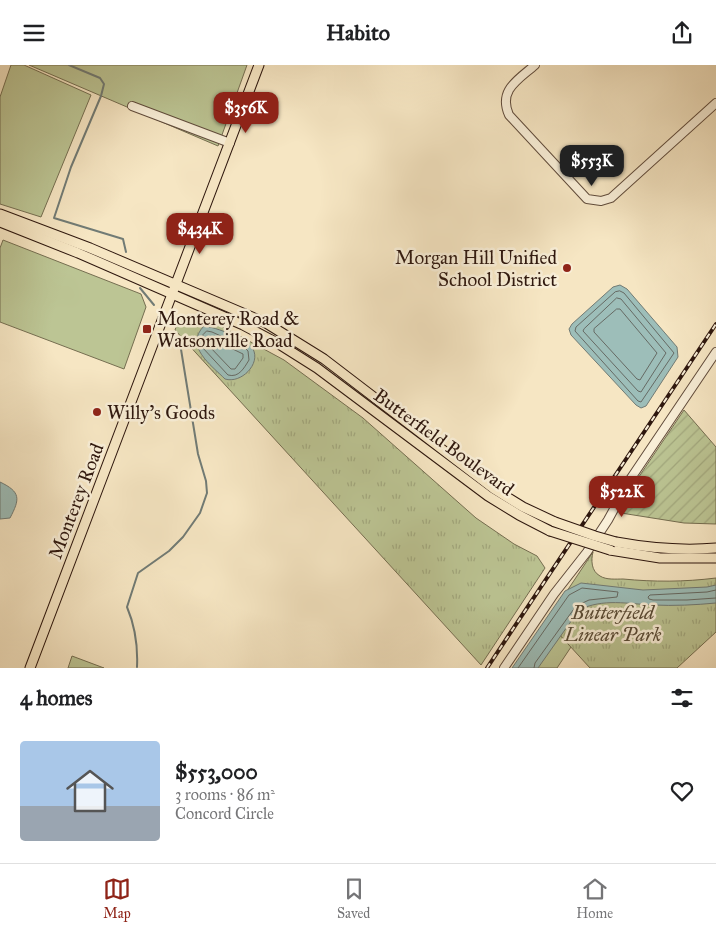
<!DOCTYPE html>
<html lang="en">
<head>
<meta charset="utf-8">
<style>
	:root { --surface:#fff; --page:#f6f6f6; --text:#202124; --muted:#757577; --line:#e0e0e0; --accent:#8f2418 }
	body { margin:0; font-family:"IM FELL Great Primer",serif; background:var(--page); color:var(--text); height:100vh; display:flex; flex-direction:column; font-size:19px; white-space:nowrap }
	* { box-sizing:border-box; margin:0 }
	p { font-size:16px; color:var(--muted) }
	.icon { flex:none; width:28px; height:28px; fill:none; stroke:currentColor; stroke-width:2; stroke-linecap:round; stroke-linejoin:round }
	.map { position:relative; height:603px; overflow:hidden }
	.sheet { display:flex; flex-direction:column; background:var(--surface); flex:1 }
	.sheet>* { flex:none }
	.price { position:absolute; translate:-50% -42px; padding:0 11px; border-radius:10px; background:var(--accent); color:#fff; font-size:16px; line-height:32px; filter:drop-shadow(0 1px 2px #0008) }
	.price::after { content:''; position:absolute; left:50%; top:30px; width:15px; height:11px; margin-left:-8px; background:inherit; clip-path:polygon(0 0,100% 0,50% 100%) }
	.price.selected { background:#222; color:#fff }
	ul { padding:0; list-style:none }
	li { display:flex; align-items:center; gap:15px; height:125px; padding:0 20px }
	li+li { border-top:1px solid var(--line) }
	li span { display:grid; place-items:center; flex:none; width:140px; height:100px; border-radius:5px; color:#555 }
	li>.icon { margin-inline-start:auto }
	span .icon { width:60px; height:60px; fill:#fffc; stroke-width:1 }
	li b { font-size:21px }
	h2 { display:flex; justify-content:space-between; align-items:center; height:60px; padding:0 20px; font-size:21px }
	header { display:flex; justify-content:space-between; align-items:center; height:65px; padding:0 20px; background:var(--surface); font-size:22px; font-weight:700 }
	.tab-bar { display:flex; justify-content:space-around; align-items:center; height:70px; border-top:1px solid var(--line); background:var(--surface); font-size:14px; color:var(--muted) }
	.tab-bar a { display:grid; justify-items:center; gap:2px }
	.tab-bar .selected { color:var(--accent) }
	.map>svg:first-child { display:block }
	.grass { fill:#bcc594; stroke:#756e51 }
	.park { fill:url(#park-tufts); stroke:#756e51 }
	.garden { fill:url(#garden-furrows); stroke:#756e51 }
	.water { fill:#9dbeb9; stroke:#717b75 }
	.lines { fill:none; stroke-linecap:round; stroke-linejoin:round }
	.shore { stroke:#666a64; stroke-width:1 }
	.stream { stroke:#717b75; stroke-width:2 }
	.minor-casing { stroke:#604b3b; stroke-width:10 }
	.major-casing { stroke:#2e170e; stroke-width:11 }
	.minor { stroke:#f9efd8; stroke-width:8 }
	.major { stroke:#f6e6c3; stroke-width:9 }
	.rail-casing { stroke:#2e170e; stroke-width:4 }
	.rail { stroke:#f9efd8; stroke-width:2; stroke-dasharray:5.5; stroke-linecap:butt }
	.major-bridge-casing { stroke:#2e170e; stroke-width:11; stroke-linecap:butt }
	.major-bridge { stroke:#f6e6c3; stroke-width:9 }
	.poi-dot { fill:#8f2418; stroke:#f9efd8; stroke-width:2 }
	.labels { text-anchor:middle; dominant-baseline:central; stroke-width:5; stroke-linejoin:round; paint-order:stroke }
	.poi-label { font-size:19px; fill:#2e170e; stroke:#f9efd8; text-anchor:start }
	.street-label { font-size:19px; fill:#2e170e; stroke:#f9efd8 }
	.park-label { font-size:19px; font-style:italic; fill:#594b36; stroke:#f9efd8 }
</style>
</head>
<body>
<header><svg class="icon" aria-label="menu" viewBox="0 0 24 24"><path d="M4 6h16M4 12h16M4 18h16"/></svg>Habito<svg class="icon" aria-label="share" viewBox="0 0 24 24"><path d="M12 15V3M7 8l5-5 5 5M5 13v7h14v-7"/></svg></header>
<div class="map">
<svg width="716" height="603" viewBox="0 0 716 603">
	<defs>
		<pattern id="park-tufts" width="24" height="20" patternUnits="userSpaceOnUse" patternTransform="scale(1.25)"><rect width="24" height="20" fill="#bcc594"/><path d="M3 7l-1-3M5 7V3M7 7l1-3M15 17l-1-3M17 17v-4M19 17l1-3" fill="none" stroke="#a2a87e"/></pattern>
		<pattern id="garden-furrows" width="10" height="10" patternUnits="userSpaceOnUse" patternTransform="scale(1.25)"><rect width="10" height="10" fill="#bcc594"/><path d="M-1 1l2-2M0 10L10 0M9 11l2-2" fill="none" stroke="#a2a87e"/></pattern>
	</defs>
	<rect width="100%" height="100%" fill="#f6e6c3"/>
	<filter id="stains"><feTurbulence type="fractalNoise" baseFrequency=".004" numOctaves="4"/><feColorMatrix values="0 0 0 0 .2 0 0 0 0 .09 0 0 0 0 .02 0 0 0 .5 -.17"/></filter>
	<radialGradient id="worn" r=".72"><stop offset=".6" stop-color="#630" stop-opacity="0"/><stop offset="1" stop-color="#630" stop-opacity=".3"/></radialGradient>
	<g class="grass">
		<path d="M11 0H24L91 30 41 152 0 139V32Z"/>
		<path d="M29 0H247L218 81Z"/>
		<path d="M3 175 141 229 146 242 124 304 0 257V183Z"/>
		<path d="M547 556 571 582 557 603H515Z"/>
		<path d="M72 591 104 603H68Z"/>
	</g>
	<g class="park">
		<path d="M190 250 223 262 284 295 363 353 476 453 514 479 537 491 545 503 481 600 175 265 180 252Z"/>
		<path d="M593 487C591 495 591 506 600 511 606 515 616 514 623 514 654 517 684 517 716 513V567L677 603H590L547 556Z"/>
	</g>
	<path class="garden" d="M684 345 716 382V459L684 458 621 448 640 418 636 416Z"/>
	<g class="water">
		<path d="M620 220 627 224 677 282 678 292 646 341 641 343 636 340 571 270 569 264 572 259 613 222Z"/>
		<path d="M204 261C215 262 248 274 253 284 261 299 241 319 225 314 211 300 184 281 204 261Z"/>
		<path d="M0 417C21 427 20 434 10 453L0 454Z"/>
		<path d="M581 518 643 525 707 522 716 520V538C695 540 674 541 653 540 628 539 603 533 579 545L538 603H512L565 526Z"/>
	</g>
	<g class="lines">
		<g class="shore">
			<path d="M620 226 624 228 674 288 641 337 638 336 575 266 576 262 615 227Z"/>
			<path d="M617 233 621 234 666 288 641 327 638 326 583 266 584 264Z"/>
			<path d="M617 244H620L657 288 640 315 637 314 594 267V264Z"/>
			<path d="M207 266 212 267 243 281 248 286 249 295C244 303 239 313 228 310L202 282 203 270Z"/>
			<path d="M210 273 243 289V293L235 304H231L208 280V275Z"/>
			<path d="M716 525 707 527 650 530 648 532 649 534 653 535H687L716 533"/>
			<path d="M518 603 569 530 582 523 618 527 617 532 589 535 576 541 535 598 534 603"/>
		</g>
		<g class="stream">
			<path d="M69 0 100 13 104 19 101 31 71 102 54 153 123 174 126 187"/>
			<path d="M140 223 154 240"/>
			<path d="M137 602C138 581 135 561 127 542L138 508 169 486 183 472 200 448 207 428 206 416 198 389 179 272"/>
		</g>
		<g class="minor-casing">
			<g id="minor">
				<path d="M535 0C518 15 498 25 509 50L587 134 601 136 611 133 716 38"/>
				<path d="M132 41 230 78"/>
				<path d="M504 603 554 529 587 487 608 455 631 413 716 287"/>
			</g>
		</g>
		<g class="major-casing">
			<g id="major">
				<path d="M0 149 90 183 266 258 324 294 494 424 523 442 555 457"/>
				<path d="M0 157 78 188 243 260 279 279 317 303 488 431 519 450 550 466"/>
				<path d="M616 477C649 483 682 486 716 483"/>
				<path d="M610 485 660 493H716"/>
				<path d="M30 603 259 0"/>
			</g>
		</g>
		<use href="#minor" class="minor"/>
		<use href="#major" class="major"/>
		<g class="rail-casing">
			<path id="rail" d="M487 603 716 259"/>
		</g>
		<use href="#rail" class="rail"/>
		<g class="major-bridge-casing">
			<g id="major-bridge">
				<path d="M555 457 595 471 616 477"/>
				<path d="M550 466 610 485"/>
			</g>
		</g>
		<use href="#major-bridge" class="major-bridge"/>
	</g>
	<g class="poi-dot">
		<circle cx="567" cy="203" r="5"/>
		<rect x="142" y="259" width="10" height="10" rx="2.5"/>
		<circle cx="97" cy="347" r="5"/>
	</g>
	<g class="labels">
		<g class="poi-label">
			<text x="557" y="192" text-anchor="end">Morgan Hill Unified<tspan x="557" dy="22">School District</tspan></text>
			<text x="157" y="253">Monterey Road &amp;<tspan x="157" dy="22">Watsonville Road</tspan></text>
			<text x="107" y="347">Willy's Goods</text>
		</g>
		<g class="street-label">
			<text transform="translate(444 377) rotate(36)">Butterfield Boulevard</text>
			<text transform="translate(76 436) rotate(-69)">Monterey Road</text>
		</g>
		<g class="park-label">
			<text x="613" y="547">Butterfield<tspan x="613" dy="22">Linear Park</tspan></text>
		</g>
	</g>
	<rect width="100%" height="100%" filter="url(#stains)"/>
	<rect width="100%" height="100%" fill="url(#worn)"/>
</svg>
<b class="price" style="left:246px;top:69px">$356K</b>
<b class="price selected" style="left:592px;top:122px">$553K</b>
<b class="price" style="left:200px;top:190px">$434K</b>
<b class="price" style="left:622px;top:453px">$522K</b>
</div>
<section class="sheet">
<h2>4 homes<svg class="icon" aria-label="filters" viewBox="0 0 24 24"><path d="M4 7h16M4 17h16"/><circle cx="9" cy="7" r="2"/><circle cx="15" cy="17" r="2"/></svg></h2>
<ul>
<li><span style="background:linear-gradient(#a9c7e8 65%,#9aa5b1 0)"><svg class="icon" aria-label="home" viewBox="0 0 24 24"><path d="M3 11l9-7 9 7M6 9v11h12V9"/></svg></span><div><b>$553,000</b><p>3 rooms · 86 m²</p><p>Concord Circle</p></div><svg class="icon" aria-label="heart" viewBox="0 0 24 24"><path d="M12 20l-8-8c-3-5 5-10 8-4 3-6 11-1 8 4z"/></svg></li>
</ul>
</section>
<nav class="tab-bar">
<a class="selected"><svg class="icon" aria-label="map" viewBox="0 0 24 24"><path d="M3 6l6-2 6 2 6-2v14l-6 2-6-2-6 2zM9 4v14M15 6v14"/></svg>Map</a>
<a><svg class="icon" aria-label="saved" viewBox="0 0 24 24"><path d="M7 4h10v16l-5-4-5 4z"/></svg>Saved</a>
<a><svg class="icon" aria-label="home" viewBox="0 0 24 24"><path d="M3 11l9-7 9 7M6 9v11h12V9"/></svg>Home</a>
</nav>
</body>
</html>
